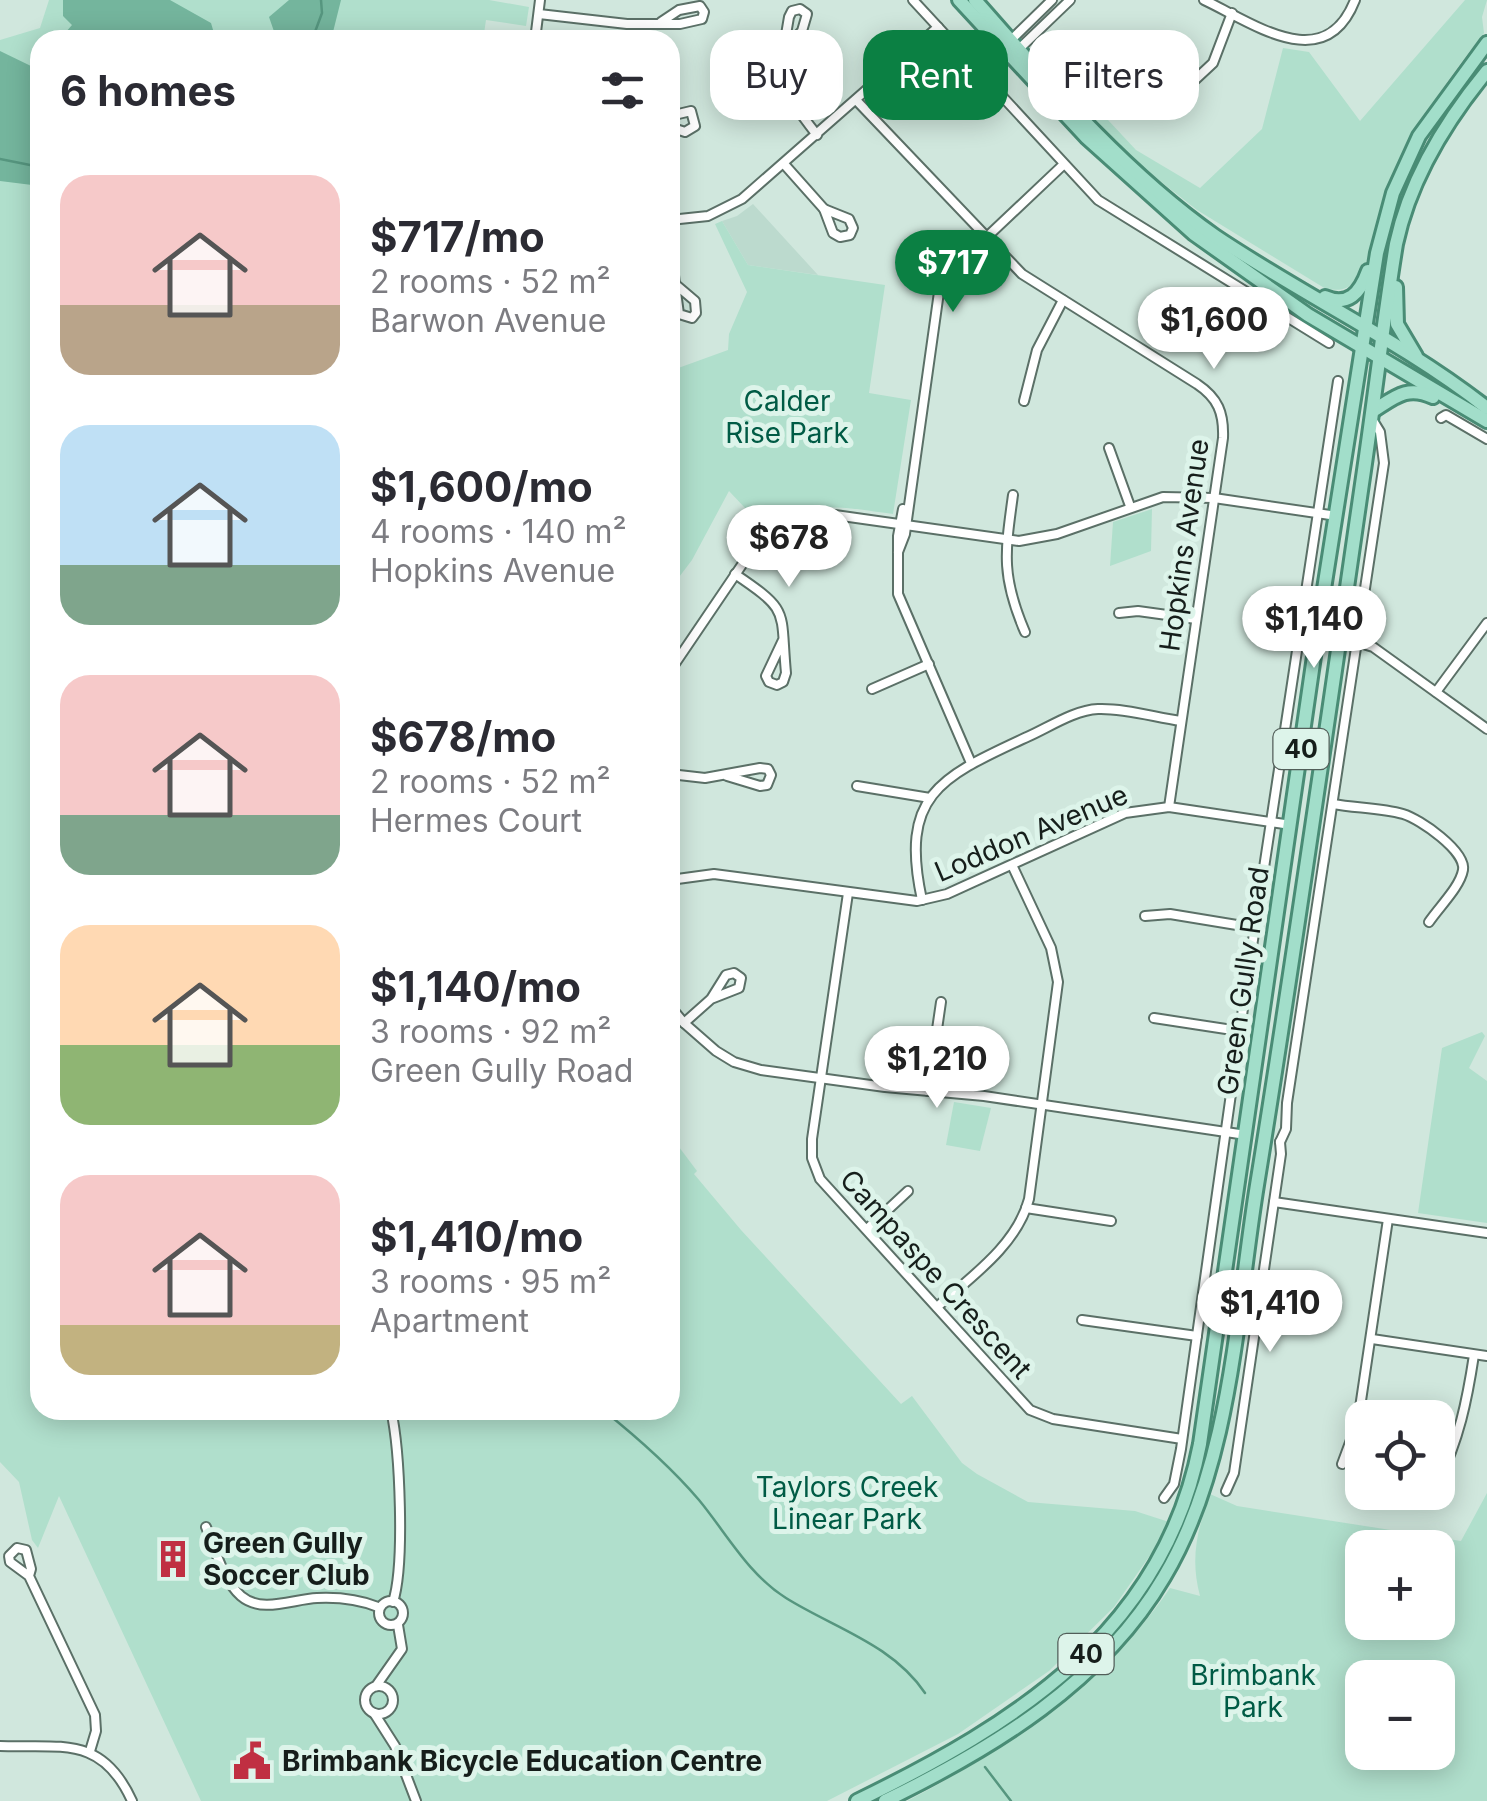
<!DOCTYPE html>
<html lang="en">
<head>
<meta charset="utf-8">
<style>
	:root { --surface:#fff; --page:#f2f2f3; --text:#2b2b33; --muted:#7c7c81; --accent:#0b8043 }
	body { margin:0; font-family:Inter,sans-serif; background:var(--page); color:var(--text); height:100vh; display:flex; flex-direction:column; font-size:38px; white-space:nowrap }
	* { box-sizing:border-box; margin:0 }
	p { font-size:32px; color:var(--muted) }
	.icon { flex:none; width:55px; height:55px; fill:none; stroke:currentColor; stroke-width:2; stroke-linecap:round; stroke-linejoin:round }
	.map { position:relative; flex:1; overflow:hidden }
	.panel { position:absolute; left:30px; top:30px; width:650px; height:1390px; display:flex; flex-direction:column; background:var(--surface); border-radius:30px; box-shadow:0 5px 25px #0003 }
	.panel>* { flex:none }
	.guide { position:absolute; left:710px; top:30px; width:625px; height:90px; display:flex; gap:20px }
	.controls { position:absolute; left:1345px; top:1400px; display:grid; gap:20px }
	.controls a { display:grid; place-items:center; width:110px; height:110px; border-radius:20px; background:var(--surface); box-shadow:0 5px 25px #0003; font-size:50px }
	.price { position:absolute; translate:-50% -85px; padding:0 22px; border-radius:35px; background:#fff; color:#222; font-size:32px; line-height:65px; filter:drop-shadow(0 2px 5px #0008) }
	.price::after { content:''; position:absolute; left:50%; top:60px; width:30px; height:22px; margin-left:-15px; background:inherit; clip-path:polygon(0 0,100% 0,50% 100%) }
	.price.current { background:var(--accent); color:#fff }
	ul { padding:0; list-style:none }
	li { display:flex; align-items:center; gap:30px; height:250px; padding:0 30px }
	li span { display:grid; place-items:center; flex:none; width:280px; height:200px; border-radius:30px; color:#555 }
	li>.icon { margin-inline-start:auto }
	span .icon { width:120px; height:120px; fill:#fffc; stroke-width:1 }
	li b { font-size:42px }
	h2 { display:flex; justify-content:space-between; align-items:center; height:120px; padding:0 30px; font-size:42px }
	.pill { padding:0 35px; border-radius:30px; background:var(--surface); box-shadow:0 5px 25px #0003; font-size:35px; line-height:90px }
	.pill.current { background:var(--accent); color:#fff }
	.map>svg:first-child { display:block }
	.built { fill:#bcdace }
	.green { fill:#b0dfcc; fill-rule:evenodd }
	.forest { fill:#74b59d }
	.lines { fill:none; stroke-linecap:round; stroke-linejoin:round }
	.stream { stroke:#56967f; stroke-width:2.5 }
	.street-casing { stroke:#5b7067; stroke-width:12 }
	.primary-casing { stroke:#498c75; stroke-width:18 }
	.street { stroke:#fff; stroke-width:8 }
	.primary { stroke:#a2deca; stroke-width:12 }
	.labels { text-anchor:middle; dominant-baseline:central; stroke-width:10; stroke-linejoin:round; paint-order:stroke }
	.shield { fill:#ddf4ea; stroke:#525e59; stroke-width:2.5 }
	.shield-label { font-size:25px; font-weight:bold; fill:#161e1b }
	.park-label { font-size:28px; fill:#005b45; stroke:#ddf4ea }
	.street-label { font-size:28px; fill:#161e1b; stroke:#ddf4ea }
	.poi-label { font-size:28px; font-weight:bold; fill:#161e1b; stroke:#ddf4ea; text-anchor:start }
</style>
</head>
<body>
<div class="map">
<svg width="1487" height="1801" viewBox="0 0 1487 1801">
	<rect width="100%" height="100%" fill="#d0e7dd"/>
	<path class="built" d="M753 204 818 275 748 265 722 221 737 216Z"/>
	<g class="green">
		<path d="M49 0H489L529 7 526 26 486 20 483 40H40V1410H670V1135L697 1171 694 1174 741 1230 901 1404 912 1396 962 1463 977 1474 1028 1502 1135 1511 1169 1522 1153 1551 1114 1607 1049 1671 958 1734 827 1801H201L59 1496 38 1548 32 1540 19 1482 0 1462V40L40 28Z"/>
		<path d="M1465 0H1487L1482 17 1484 33C1441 88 1411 130 1385 197 1376 222 1373 254 1359 277 1350 290 1340 291 1326 289L1197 210 1146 170 1036 63 1032 50 1038 45 1136 150 1200 188 1262 129 1283 48 1309 52 1360 121Z"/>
		<path d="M722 221 748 265 885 285 869 393 911 400 893 514C840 507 811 499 762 526L729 491 692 560 670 589V371L728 350 729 334 747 292 715 224Z"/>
		<path d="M1152 509 1151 551 1110 566 1113 522Z"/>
		<path d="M1482 1032 1485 1036 1469 1068 1487 1081V1223L1418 1213 1442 1048Z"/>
		<path d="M954 1102 991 1108 980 1151 946 1145Z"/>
		<path d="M1487 1493V1801H907C1010 1747 1103 1686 1170 1588L1200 1596C1190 1558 1197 1531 1210 1494L1237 1506 1461 1541ZM1362 1548H1438V1622H1362ZM1362 1678H1438V1752H1362Z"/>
	</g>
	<g class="forest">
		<path d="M63 0H170L211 23 216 40H59L72 25 63 16Z"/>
		<path d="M289 0H341L331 40H277L269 17Z"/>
		<path d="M0 51 33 67 40 68V186L0 181Z"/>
	</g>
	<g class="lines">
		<g class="stream">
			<path d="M312 40 322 13 321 0"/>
			<path d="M0 159 40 167"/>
			<path d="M603 1410C638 1438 670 1466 699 1500 727 1534 748 1574 786 1598 834 1628 892 1644 925 1693"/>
			<path d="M985 1767 1011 1801"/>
		</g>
		<g class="street-casing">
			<g id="street">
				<path d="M913 0 1098 200 1329 343"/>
				<path d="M1204 0C1253 23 1325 77 1355 0"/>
				<path d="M539 14 627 24H680L702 19 704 12 700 6 679 10 661 22"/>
				<path d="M535 40 540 0"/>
				<path d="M1011 40 1052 0"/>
				<path d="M787 46 802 31 807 14 800 9 792 11 789 17C778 80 778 85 817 135"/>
				<path d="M1019 49 1070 0"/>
				<path d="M857 101 1022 274 1197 384C1218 398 1224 413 1223 438L1169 807"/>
				<path d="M1169 104 1213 63 1232 13"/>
				<path d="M670 116 691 111 695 126 685 132 670 127"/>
				<path d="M784 164 824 209"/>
				<path d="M824 209 849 219 853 228 850 235 840 237 833 233Z"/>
				<path d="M670 220 708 216 742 199 938 27"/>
				<path d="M673 221 672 258 675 284"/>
				<path d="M675 284 695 301 696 313 692 318 679 314Z"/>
				<path d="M1024 401 1037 350 1063 300"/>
				<path d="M1441 418 1446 415 1487 439"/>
				<path d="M1109 448 1130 506"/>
				<path d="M1013 495C1005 553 1001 576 1025 632"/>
				<path d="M903 509 898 536V594L971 763"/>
				<path d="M898 552 905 534 939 292 953 269 1063 165"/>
				<path d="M735 574C791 612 780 609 786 673L783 682 777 685 769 682 766 676 783 640"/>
				<path d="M1119 613 1138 611 1196 619"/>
				<path d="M1357 642 1373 647 1487 729"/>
				<path d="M670 671 754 547C776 523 803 513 835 515L1019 541 1057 534 1163 497 1214 498 1337 516"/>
				<path d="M872 689 929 664"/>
				<path d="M1436 692 1487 623"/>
				<path d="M670 774 705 778 760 768 768 769 771 775 767 785 760 786 727 776"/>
				<path d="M857 786 930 798"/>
				<path d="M1333 804C1355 808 1381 808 1403 814 1420 819 1466 851 1463 870 1460 887 1439 907 1429 922"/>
				<path d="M670 880 714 874 917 901 947 894 1125 813 1169 807 1291 825"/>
				<path d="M848 893 812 1139V1158L820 1179 1030 1410 1053 1419 1182 1439"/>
				<path d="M922 900C899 794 941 777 1027 737 1048 728 1074 710 1098 709 1124 708 1154 717 1181 721"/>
				<path d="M1145 916 1170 914 1255 928"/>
				<path d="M670 1006 684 1023 716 1051 734 1062 761 1070 885 1087 984 1096 1246 1135"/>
				<path d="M1154 1018 1239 1031"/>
				<path d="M684 1023 711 999 726 975 734 973 741 978 739 988 711 999"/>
				<path d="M928 1091 941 1002"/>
				<path d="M1280 1142 1286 1129 1287 1103 1384 463 1380 432 1372 419"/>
				<path d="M1274 1202 1487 1233"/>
				<path d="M1026 1208 1111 1221"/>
				<path d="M867 1229 908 1191"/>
				<path d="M937 1307C971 1277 1017 1245 1029 1199L1058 982 1051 948 1012 865"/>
				<path d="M1082 1320 1197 1336"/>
				<path d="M1372 1339 1487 1356"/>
				<path d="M391 1410C400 1450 405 1565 393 1602"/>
				<path d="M1342 1464 1358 1421 1388 1219"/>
				<path d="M1438 1482C1459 1440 1467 1401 1474 1355"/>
				<path d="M1226 1491 1234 1473 1281 1154 1280 1142"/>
				<path d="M1164 1498 1174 1484 1181 1449 1248 973 1338 381"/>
				<path d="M206 1527C215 1549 223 1580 241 1596 262 1614 293 1599 317 1598 338 1597 358 1599 378 1607"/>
				<path d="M29 1576 10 1562 9 1556 17 1548 26 1550 31 1569 29 1576 95 1715 96 1731 90 1751"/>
				<circle cx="391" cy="1613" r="12"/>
				<path d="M376 1686 402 1649 398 1625"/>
				<circle cx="379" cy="1700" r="14"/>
				<path d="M374 1713 395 1746 416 1801"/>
				<path d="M0 1746C62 1748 102 1735 132 1801"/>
			</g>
		</g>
		<g class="primary-casing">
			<g id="primary">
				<path d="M959 0 1086 137 1194 234 1308 315 1487 421"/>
				<path d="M975 0C1048 83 1124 172 1215 236 1304 296 1403 342 1487 408"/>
				<path d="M1396 287 1397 324 1416 356"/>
				<path d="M1325 297C1348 307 1360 293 1368 271"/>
				<path d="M1373 411C1395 397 1407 385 1433 397"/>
				<path d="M857 1801C1017 1723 1164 1631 1200 1444L1321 608 1377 253 1393 193 1419 136 1487 43"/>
				<path d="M885 1801C992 1749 1102 1683 1164 1577 1232 1463 1236 1314 1257 1185 1295 952 1328 718 1362 484 1374 404 1383 324 1396 244 1410 179 1445 122 1487 71"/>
			</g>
		</g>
		<use href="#street" class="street"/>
		<use href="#primary" class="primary"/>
	</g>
	<defs>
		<g id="building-bare" transform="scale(3)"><path d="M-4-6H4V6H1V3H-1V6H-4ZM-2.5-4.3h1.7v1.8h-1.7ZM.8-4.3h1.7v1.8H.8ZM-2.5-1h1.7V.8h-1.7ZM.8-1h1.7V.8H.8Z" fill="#c02f42" stroke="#ddf4ea" stroke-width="2.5" paint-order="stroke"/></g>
		<g id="civic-bare" transform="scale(3)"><path d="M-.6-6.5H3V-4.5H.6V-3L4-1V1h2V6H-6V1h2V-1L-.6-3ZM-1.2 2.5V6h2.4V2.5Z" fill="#c02f42" stroke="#ddf4ea" stroke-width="2.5" paint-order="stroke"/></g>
	</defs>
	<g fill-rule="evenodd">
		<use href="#building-bare" x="173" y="1559"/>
		<use href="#civic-bare" x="252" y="1761"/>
	</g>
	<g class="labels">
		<g class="shield">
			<rect x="1273.5" y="729" width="55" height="40" rx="8"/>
			<rect x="1058.5" y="1634" width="55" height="40" rx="8"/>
		</g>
		<g class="shield-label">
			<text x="1301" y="749">40</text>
			<text x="1086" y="1654">40</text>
		</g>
		<g class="park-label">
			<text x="787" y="401">Calder<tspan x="787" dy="32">Rise Park</tspan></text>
			<text x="847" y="1487">Taylors Creek<tspan x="847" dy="32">Linear Park</tspan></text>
			<text x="1253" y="1675">Brimbank<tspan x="1253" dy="32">Park</tspan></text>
		</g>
		<g class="street-label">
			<text transform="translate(1184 545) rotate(-82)">Hopkins Avenue</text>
			<text transform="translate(1031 833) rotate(-23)">Loddon Avenue</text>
			<text transform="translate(1243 981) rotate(-82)">Green Gully Road</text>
			<text transform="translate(936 1274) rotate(48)">Campaspe Crescent</text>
		</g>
		<g class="poi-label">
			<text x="203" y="1543">Green Gully<tspan x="203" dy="32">Soccer Club</tspan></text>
			<text x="282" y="1761">Brimbank Bicycle Education Centre</text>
		</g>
	</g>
</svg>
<div class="controls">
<a><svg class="icon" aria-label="locate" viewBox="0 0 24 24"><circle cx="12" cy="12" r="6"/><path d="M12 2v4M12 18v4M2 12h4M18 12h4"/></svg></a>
<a>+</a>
<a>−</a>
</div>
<b class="price current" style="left:953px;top:315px">$717</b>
<b class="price" style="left:1214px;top:372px">$1,600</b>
<b class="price" style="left:789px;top:590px">$678</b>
<b class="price" style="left:1314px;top:671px">$1,140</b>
<b class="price" style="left:937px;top:1111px">$1,210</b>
<b class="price" style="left:1270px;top:1355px">$1,410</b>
<div class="guide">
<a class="pill">Buy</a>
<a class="pill current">Rent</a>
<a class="pill">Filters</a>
</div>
<section class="panel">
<h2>6 homes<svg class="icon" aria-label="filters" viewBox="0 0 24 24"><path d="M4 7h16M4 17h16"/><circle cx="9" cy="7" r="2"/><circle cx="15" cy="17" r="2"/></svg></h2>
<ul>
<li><span style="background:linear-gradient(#f6c9c9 65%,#b9a48a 0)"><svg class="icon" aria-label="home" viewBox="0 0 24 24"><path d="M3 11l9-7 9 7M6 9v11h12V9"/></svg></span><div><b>$717/mo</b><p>2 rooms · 52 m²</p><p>Barwon Avenue</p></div></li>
<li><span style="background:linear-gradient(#bfe0f5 70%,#7fa58c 0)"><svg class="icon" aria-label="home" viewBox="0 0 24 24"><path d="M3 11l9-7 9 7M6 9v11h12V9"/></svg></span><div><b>$1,600/mo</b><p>4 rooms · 140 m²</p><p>Hopkins Avenue</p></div></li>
<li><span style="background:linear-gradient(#f6c9c9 70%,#7fa58c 0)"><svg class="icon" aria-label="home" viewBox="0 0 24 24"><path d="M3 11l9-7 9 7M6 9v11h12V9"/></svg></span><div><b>$678/mo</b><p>2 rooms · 52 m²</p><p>Hermes Court</p></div></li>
<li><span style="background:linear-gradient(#ffd9b3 60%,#8fb573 0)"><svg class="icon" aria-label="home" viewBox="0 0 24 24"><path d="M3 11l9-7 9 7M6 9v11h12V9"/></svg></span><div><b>$1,140/mo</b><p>3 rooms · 92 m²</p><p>Green Gully Road</p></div></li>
<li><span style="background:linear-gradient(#f6c9c9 75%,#c2b280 0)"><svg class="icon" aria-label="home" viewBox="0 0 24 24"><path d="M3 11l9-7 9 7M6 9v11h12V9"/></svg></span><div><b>$1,410/mo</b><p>3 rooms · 95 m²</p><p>Apartment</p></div></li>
</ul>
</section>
</div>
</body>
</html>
